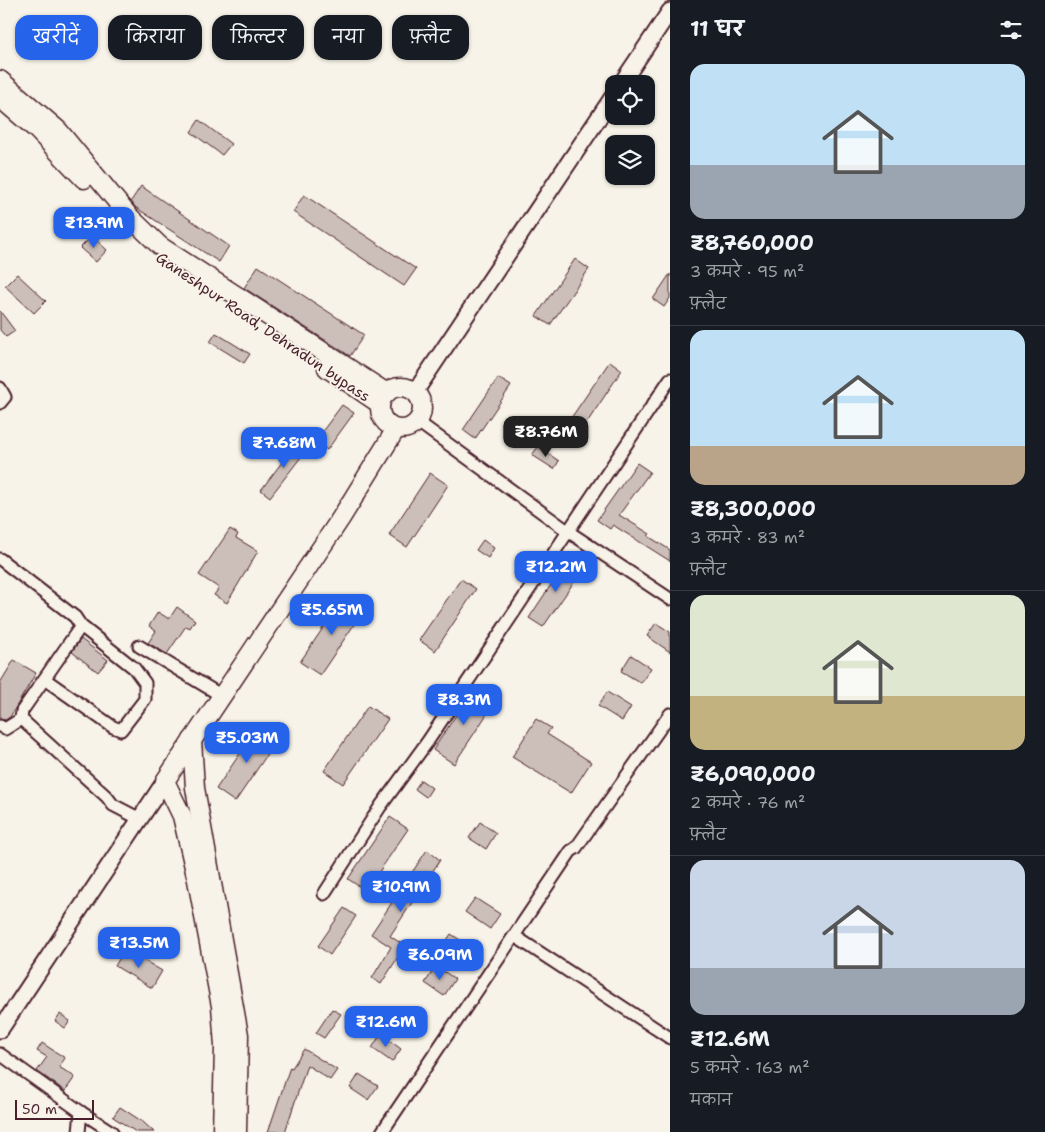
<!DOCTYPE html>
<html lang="hi">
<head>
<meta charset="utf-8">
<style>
	:root { --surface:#171b24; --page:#242831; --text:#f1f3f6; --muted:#9ea1a6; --line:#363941; --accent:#2563eb }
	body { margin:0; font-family:"Shantell Sans","Playpen Sans Deva",sans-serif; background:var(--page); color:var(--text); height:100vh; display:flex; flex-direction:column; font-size:19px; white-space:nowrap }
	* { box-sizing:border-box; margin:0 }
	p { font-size:16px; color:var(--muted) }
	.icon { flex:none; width:28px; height:28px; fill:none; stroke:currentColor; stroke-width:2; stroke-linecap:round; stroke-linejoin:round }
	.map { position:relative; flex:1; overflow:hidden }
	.details { display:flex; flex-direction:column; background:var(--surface); width:375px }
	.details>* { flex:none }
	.banner { position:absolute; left:15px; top:15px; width:475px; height:45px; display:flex; gap:10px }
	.controls { position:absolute; left:605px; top:75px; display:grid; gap:10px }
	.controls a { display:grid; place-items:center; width:50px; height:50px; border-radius:10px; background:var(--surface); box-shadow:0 1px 4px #0004; font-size:25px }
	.scale { position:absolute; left:15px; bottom:12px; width:79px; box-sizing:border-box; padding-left:5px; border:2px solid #4a1f2b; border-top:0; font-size:14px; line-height:18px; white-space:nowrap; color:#4a1f2b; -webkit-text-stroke:4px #f7f3e8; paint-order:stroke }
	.price { position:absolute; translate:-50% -42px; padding:0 11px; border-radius:10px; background:var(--accent); color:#fff; font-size:16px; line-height:32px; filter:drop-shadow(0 1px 2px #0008) }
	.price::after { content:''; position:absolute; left:50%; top:30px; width:15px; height:11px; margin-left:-8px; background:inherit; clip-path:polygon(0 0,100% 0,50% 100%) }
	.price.selected { background:#222; color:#fff }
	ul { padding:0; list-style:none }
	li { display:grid; align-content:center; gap:10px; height:265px; padding:0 20px }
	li+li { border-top:1px solid var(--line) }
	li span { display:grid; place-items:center; height:155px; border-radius:15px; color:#555 }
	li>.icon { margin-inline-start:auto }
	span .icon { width:90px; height:90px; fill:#fffc; stroke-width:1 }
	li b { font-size:21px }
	h2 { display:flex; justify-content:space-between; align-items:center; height:60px; padding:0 20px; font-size:21px }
	.pill { padding:0 18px; border-radius:15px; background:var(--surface); box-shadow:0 1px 4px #0004; font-size:18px; line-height:45px }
	.pill.selected { background:var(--accent); color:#fff }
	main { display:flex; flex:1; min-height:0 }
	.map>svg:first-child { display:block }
	.building { fill:#ccbfb9; stroke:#4a1f2b }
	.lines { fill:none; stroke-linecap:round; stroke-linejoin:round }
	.street-casing { stroke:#4a1f2b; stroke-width:15 }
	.secondary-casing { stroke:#4a1f2b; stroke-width:19 }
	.primary-casing { stroke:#4a1f2b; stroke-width:21 }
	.street { stroke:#f7f3e8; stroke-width:11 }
	.secondary { stroke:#f7f3e8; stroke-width:15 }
	.primary { stroke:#f7f3e8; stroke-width:18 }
	.labels { text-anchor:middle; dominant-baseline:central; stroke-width:4; stroke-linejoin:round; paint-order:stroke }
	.street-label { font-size:15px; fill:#4a1f2b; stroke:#f7f3e8 }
</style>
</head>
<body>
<main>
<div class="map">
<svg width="670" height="1132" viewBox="0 0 670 1132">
	<rect width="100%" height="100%" fill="#f7f3e8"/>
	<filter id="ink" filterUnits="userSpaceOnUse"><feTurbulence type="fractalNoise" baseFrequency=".02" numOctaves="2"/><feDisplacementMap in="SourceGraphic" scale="10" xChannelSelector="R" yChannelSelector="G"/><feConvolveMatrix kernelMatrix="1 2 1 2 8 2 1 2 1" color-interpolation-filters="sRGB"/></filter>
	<g filter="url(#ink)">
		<g class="building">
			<path d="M199 120 231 144 222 155 191 132Z"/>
			<path d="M141 186 229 246 219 262 135 207 131 201Z"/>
			<path d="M304 195 416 269 404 286 293 212Z"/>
			<path d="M92 236 107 250 96 262 80 248Z"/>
			<path d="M575 259 589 269 550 325 536 316Z"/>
			<path d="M258 266 364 335 350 356 244 288Z"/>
			<path d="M17 274 46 301 34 313 5 286Z"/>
			<path d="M670 274V298L664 307 653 299Z"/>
			<path d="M0 311 15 331 6 337 0 330Z"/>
			<path d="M216 333 250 354 244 363 210 342Z"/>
			<path d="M610 361 622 370 584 427 571 418Z"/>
			<path d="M498 378 511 386 475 439 463 430Z"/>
			<path d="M342 405 354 413 327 450 315 441Z"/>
			<path d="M298 441 308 448 270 497 261 490Z"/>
			<path d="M538 447 559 461 554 469 532 455Z"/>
			<path d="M637 463 650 472 619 515 650 534 648 536 670 550V561L613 525 610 529 597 520Z"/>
			<path d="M430 473 448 485 407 547 389 535Z"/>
			<path d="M230 529 238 534 236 538 258 551 227 603 214 595 219 588 199 575Z"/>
			<path d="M483 540 494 548 488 558 476 550Z"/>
			<path d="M568 559 583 569 543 627 529 618Z"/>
			<path d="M461 579 476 589 435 651 419 640Z"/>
			<path d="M344 597 364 610 320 675 300 662Z"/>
			<path d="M177 607 195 620 190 628 186 626 167 654 148 643 156 631 149 626 158 612 169 619Z"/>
			<path d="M656 623 670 632V652L647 636Z"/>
			<path d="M81 639 108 660 98 672 72 652Z"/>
			<path d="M631 655 651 668 641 683 621 671Z"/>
			<path d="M14 660 36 673 10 717 5 720 0 719V683Z"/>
			<path d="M474 688 495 702 454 764 433 750Z"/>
			<path d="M607 692 631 707 622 721 598 706Z"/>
			<path d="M368 706 388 719 343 784 324 771Z"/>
			<path d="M536 719 551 728 547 734 591 762 571 793 512 757Z"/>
			<path d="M258 727 277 740 235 802 216 789Z"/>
			<path d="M421 780 432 788 426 797 415 789Z"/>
			<path d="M390 817 408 829 366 891 348 879Z"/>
			<path d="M480 822 496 833 486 849 469 838Z"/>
			<path d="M427 850 440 860 390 936 405 946 381 984 372 978 391 947 371 934Z"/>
			<path d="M475 898 500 914 490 929 465 912Z"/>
			<path d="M344 908 356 916 330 955 318 946Z"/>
			<path d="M451 934 474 949 465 964 441 949Z"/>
			<path d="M125 949 162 971 152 988 115 966Z"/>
			<path d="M436 966 455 979 444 996 425 983Z"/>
			<path d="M332 1009 341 1014 324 1038 316 1033Z"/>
			<path d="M60 1014 70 1021 65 1028 55 1021Z"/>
			<path d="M381 1034 401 1049 392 1062 372 1048Z"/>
			<path d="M42 1043 65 1058 59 1067 75 1077 65 1091 37 1071 47 1057 37 1051Z"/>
			<path d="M304 1049 337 1070 330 1080 307 1065 285 1132H268L290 1067 292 1068Z"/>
			<path d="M359 1074 378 1086 368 1100 350 1088Z"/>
			<path d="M120 1107 143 1122 154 1132H136L113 1117Z"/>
		</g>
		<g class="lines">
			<g class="street-casing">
				<g id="street">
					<path d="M0 388 5 397 0 403"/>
					<path d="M418 422 569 532 670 599"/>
					<path d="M0 559 75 617 81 626 134 668 145 683V699L121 730 113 727 46 680"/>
					<path d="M139 646 222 696"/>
					<path d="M21 719 107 797 113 805 140 819"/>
					<path d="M21 719 22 711 81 626"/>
					<path d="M0 726 5 729 21 719"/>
					<path d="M324 894 380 807 428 741 670 379"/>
					<path d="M516 937 670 1038"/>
					<path d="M0 1054 81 1112 112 1132"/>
					<path d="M79 1132 81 1112"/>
					<path d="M382 1132 571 851 576 848 670 714"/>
				</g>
			</g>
			<g class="secondary-casing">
				<g id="secondary">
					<path d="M621 84 670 11"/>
					<path d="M415 392 614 95"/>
					<path d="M0 1030 165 781"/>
				</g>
			</g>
			<g class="primary-casing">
				<g id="primary">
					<path d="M0 80 58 130 128 215 160 246 387 393"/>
					<path d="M0 98 37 130 84 179"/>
					<path d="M327 368 380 404"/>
					<circle cx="401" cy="408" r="21"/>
					<path d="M192 740 195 788 239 1035 237 1132"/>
					<path d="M222 1132 224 1046 221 1006 197 880 182 816 165 781 341 518 396 429"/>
				</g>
			</g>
			<use href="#street" class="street"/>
			<use href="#secondary" class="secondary"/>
			<use href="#primary" class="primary"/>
		</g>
	</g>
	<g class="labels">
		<g class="street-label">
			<text transform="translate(263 327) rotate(34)">Ganeshpur Road, Dehradun bypass</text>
		</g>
	</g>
</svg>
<div class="controls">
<a><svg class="icon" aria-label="locate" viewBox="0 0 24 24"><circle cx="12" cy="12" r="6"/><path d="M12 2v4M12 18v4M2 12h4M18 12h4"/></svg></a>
<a><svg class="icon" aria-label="layers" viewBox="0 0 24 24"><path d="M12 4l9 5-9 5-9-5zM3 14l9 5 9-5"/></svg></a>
</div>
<div class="scale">50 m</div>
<b class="price" style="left:94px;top:249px">₹13.9M</b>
<b class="price selected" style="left:546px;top:458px">₹8.76M</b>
<b class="price" style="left:284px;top:469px">₹7.68M</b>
<b class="price" style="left:556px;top:593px">₹12.2M</b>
<b class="price" style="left:332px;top:636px">₹5.65M</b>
<b class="price" style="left:464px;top:726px">₹8.3M</b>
<b class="price" style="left:247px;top:764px">₹5.03M</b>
<b class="price" style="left:401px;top:913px">₹10.9M</b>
<b class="price" style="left:139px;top:969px">₹13.5M</b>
<b class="price" style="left:440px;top:981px">₹6.09M</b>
<b class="price" style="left:386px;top:1048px">₹12.6M</b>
<div class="banner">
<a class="pill selected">खरीदें</a>
<a class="pill">किराया</a>
<a class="pill">फ़िल्टर</a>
<a class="pill">नया</a>
<a class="pill">फ़्लैट</a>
</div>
</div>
<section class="details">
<h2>11 घर<svg class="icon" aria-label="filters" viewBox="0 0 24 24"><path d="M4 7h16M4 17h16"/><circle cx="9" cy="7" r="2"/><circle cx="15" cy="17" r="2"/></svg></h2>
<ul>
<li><span style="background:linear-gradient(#bfe0f5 65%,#9aa5b1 0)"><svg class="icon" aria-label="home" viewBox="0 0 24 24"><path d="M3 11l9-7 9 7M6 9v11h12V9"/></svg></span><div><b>₹8,760,000</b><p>3 कमरे · 95 m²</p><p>फ़्लैट</p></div></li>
<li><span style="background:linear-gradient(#bfe0f5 75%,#b9a48a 0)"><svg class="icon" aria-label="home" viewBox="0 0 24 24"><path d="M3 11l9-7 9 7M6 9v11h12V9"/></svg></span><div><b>₹8,300,000</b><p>3 कमरे · 83 m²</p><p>फ़्लैट</p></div></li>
<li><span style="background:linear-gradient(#dfe7d0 65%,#c2b280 0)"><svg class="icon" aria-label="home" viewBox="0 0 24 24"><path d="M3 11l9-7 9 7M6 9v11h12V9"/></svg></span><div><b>₹6,090,000</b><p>2 कमरे · 76 m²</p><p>फ़्लैट</p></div></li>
<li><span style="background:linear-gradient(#c9d6e8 70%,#9aa5b1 0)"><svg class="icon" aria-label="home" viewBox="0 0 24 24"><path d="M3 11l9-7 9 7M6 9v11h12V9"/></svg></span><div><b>₹12.6M</b><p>5 कमरे · 163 m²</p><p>मकान</p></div></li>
</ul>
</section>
</main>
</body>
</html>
